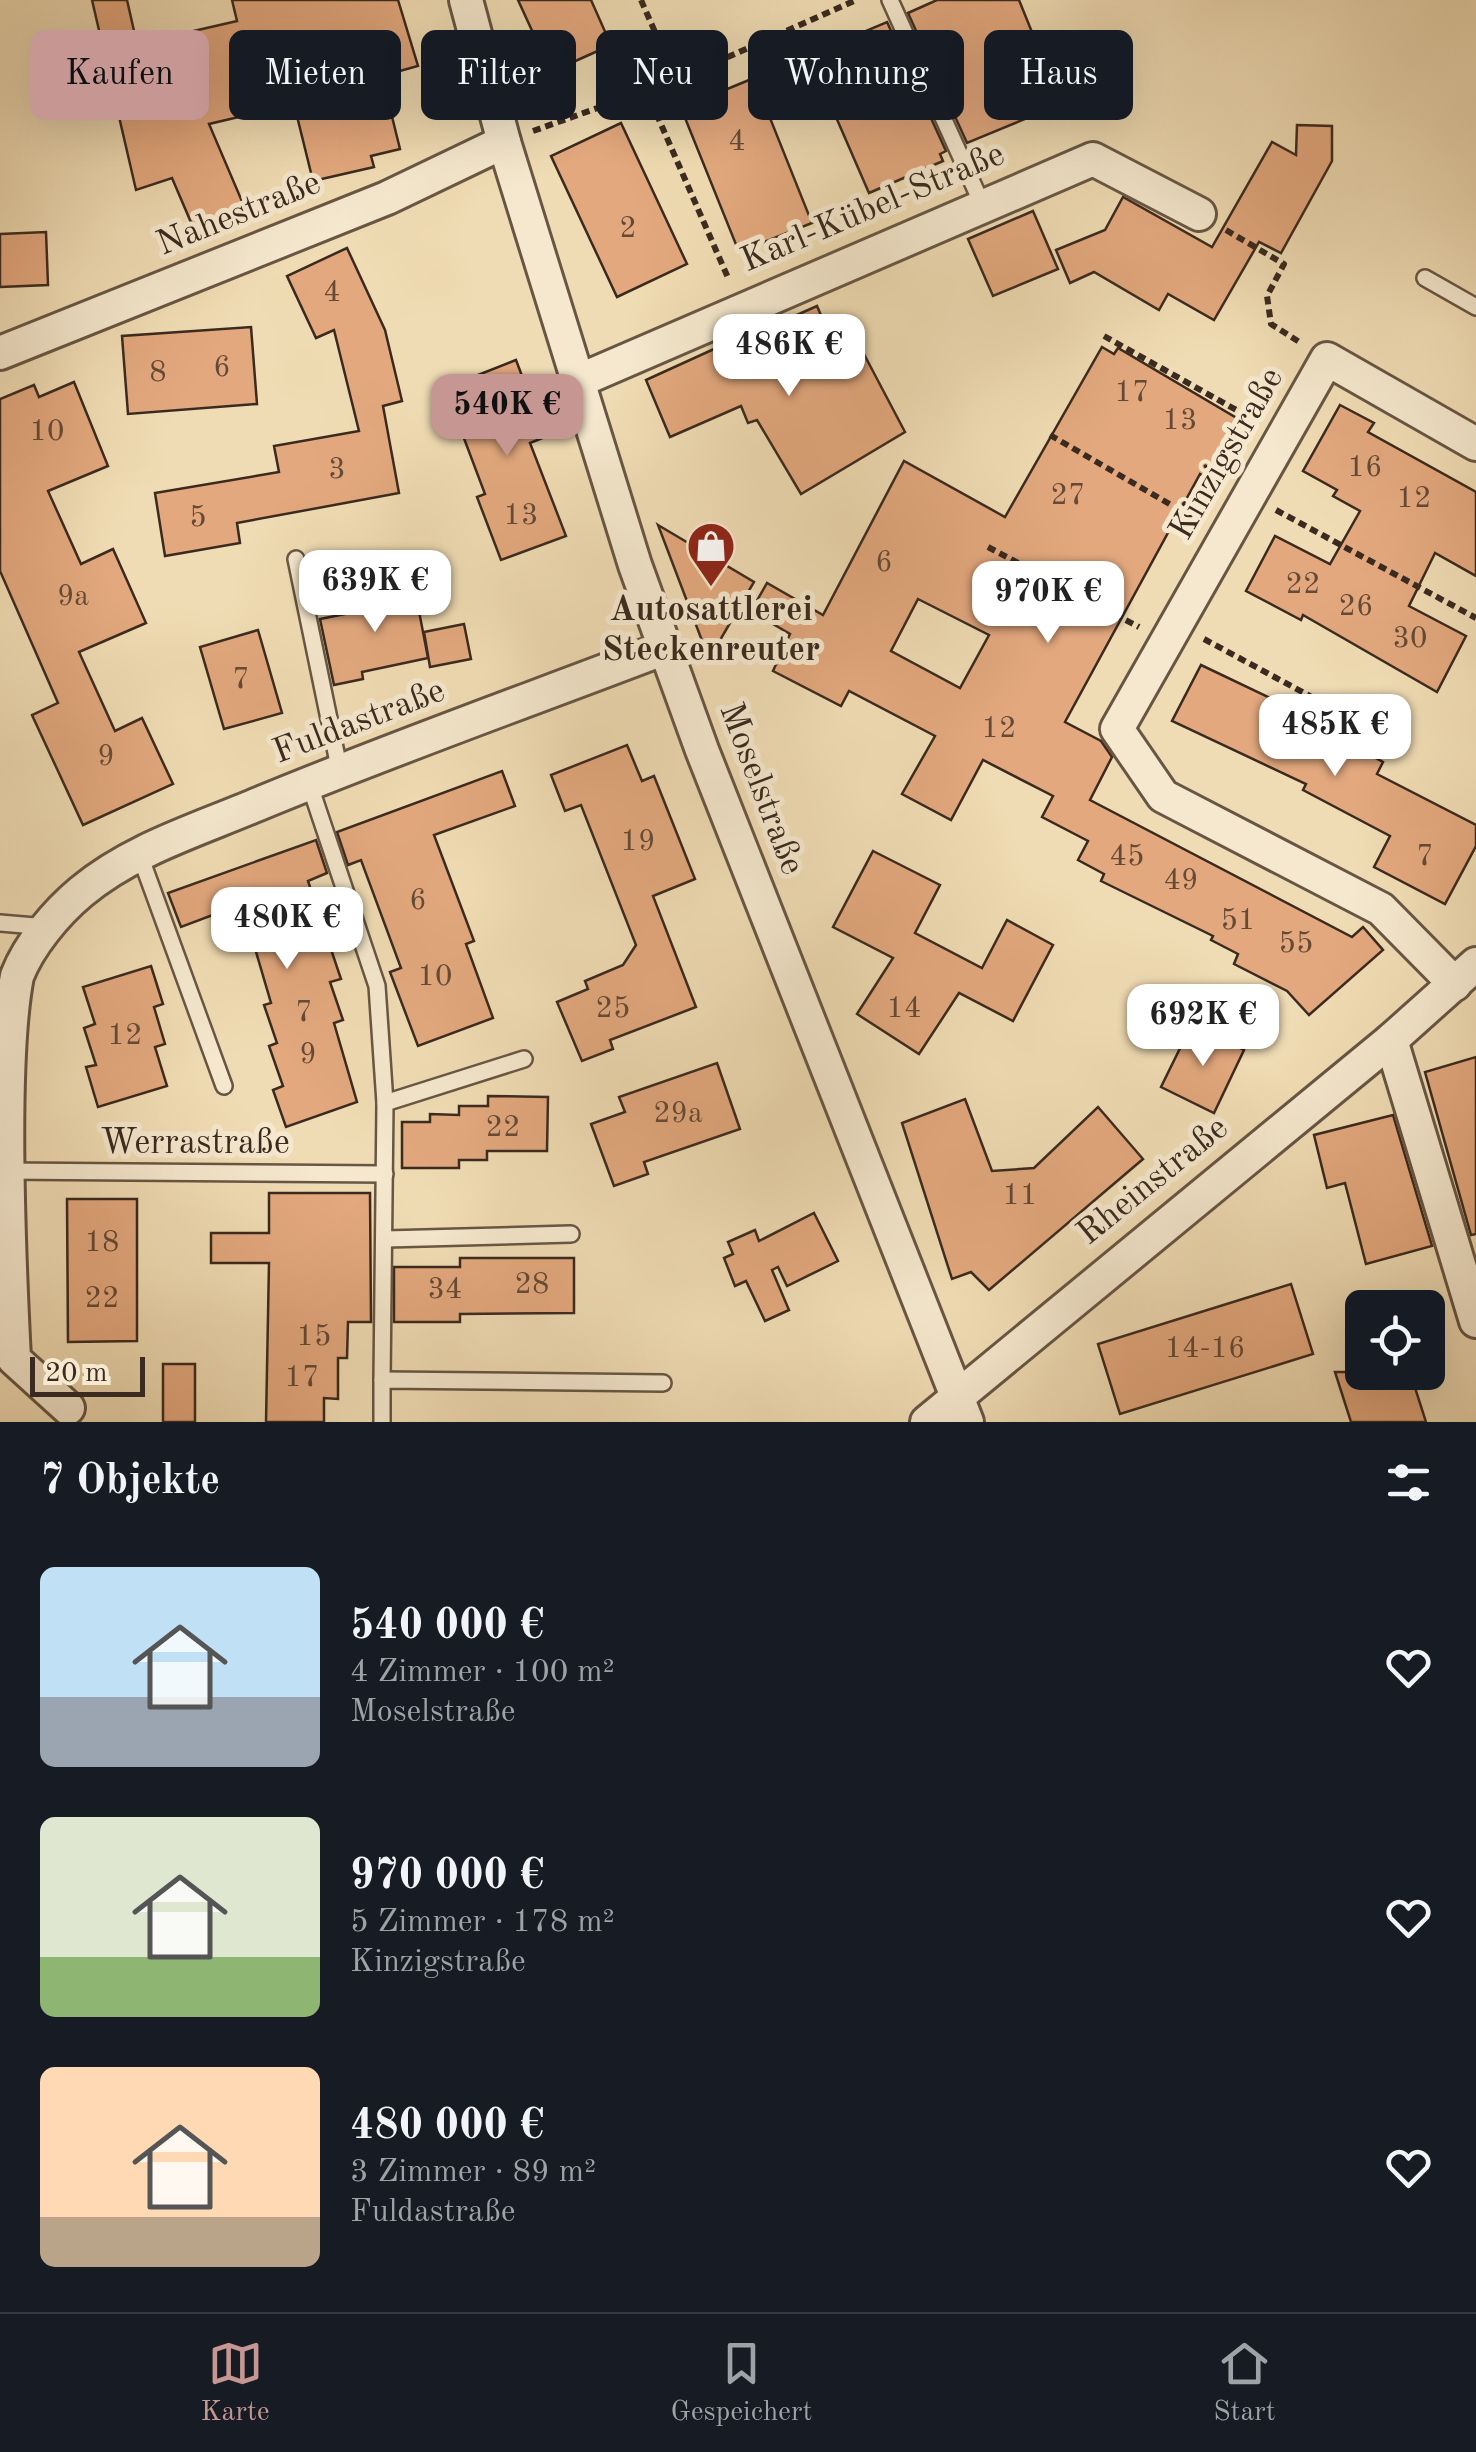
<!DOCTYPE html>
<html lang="de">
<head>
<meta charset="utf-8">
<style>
	:root { --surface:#171b24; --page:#242831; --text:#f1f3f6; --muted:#9ea1a6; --line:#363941; --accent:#c59692 }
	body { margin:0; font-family:"Old Standard TT",serif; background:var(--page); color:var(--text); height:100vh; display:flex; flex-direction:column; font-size:38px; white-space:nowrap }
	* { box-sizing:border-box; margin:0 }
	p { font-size:32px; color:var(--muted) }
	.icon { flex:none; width:55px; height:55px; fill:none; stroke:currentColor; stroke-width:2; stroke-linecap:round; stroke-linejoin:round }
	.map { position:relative; height:1422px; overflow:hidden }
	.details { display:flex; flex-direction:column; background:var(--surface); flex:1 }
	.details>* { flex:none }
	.top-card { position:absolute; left:30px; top:30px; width:1418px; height:90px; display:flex; gap:20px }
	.buttons { position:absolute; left:1345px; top:1290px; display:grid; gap:20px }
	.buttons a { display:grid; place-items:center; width:100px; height:100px; border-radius:15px; background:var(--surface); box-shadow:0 10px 40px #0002; font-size:50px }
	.scale { position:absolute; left:30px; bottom:25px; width:115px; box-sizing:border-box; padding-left:10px; border:5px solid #3a2a1f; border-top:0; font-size:28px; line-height:35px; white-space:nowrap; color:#3a2a1f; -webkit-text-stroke:8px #f5e8ce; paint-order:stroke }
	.price { position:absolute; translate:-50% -85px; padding:0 22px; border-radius:20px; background:#fff; color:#222; font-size:32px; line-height:65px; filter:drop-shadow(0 2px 5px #0008) }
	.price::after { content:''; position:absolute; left:50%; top:60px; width:30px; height:22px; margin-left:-15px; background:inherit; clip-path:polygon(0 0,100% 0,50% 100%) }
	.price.on { background:var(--accent); color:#111 }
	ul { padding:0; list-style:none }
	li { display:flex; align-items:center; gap:30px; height:250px; padding:0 40px }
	li span { display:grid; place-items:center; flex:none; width:280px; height:200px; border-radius:15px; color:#555 }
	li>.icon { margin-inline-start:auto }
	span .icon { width:120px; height:120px; fill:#fffc; stroke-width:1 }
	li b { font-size:42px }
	h2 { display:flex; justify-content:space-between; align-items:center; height:120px; padding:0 40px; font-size:42px }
	.chip { padding:0 35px; border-radius:15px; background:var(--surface); box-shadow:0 10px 40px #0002; font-size:35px; line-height:90px }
	.chip.on { background:var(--accent); color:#111 }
	.tabs { display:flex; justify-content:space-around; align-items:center; height:140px; border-top:2px solid var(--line); background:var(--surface); font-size:28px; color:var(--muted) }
	.tabs a { display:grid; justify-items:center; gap:5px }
	.tabs .on { color:var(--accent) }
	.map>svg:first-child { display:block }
	.building { fill:#e3a87e; stroke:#3a2a1f; stroke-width:2.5; fill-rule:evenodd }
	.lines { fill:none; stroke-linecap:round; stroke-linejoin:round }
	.service-casing { stroke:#685644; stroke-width:20 }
	.minor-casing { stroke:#685644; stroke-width:38 }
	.path { stroke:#3a2a1f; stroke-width:6; stroke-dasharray:8 5; stroke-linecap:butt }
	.service { stroke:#f5e8ce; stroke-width:15 }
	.minor { stroke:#f5e8ce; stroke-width:32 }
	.labels { text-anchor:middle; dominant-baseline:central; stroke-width:10; stroke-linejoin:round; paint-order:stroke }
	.number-label { font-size:30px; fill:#644a37 }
	.street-label { font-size:35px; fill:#3a2a1f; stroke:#f5e8ce }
	.poi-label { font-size:35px; font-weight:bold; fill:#3a2a1f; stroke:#f5e8ce }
</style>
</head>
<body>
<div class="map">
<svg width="1476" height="1422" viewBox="0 0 1476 1422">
	<rect width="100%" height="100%" fill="#f0dcb4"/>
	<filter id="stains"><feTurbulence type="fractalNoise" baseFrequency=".002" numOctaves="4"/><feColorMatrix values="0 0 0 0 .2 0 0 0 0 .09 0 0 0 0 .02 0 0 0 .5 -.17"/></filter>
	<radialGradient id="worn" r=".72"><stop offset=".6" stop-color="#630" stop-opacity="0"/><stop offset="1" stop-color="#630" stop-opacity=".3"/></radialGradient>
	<g class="building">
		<path d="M92 0H127L137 44 237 21 232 0H398L418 66 382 76 400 149 371 156 374 167 313 181 294 104 209 124 244 206 193 227 172 178 136 190Z"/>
		<path d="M518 0H591L611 45 551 72Z"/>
		<path d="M937 0H1019L1061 104 967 143 908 13Z"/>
		<path d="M887 22 946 151 940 154 943 161 869 193 809 55Z"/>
		<path d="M754 78 812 223 739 252 681 108Z"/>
		<path d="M621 123 687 264 617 297 551 156Z"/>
		<path d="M1297 125 1332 126V161L1281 253 1259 242 1214 320 1168 294 1159 310 1094 272 1070 283 1056 250 1105 230 1123 197 1212 247 1272 142 1296 155Z"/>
		<path d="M1033 211 1058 269 993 296 968 239Z"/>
		<path d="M46 232 48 285 0 287V234Z"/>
		<path d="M347 248 385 330 402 401 383 406 399 493 237 523 240 543 165 556 155 493 279 472 274 446 359 431 334 330 316 338 287 276Z"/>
		<path d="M817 306 835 348 856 339 905 432 801 494 757 420 748 423 741 406 670 437 646 380 725 344 738 372 780 353 770 327Z"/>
		<path d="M251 327 257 404 128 414 122 336Z"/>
		<path d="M1102 347 1114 354 1118 348 1240 420 1207 478 1200 474 1065 722 1101 741 1112 757 1090 800 1352 937 1363 927 1383 950 1309 1015 1287 991 1234 964 1238 954 1211 940 1213 936 1101 881 1104 874 1078 860 1088 841 1042 817 1053 796 983 760 951 820 902 794 935 736 849 691 841 706 773 671 790 634 751 611 767 583 823 615 904 461 1005 517ZM918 599 989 635 960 688 891 651Z"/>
		<path d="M516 360 545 437 530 443 566 536 501 560 477 497 485 494 445 388Z"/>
		<path d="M74 382 108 466 48 491 81 564 113 549 146 623 79 652 115 731 142 718 173 784 83 825 32 715 58 703 0 571V399L34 385 39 397Z"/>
		<path d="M1340 405 1374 423 1368 432 1476 492V576L1435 553 1409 606 1466 636 1437 692 1303 615 1301 620 1246 591 1275 536 1330 564 1360 511 1333 496 1337 490 1303 471Z"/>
		<path d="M658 525 754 582 709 659Z"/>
		<path d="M414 585 428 658 362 672 363 679 334 685 320 619 350 613 348 605 381 598 380 592Z"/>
		<path d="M464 624 471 659 430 667 424 632Z"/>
		<path d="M258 630 282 713 224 729 200 647Z"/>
		<path d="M1201 665 1335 729 1332 734 1383 762 1377 774 1476 825V846L1445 904 1374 867 1390 836 1303 790 1306 784 1172 721Z"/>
		<path d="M627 745 642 781 654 776 695 879 653 896 696 1007 610 1040 613 1049 582 1061 557 1002 588 989 585 981 623 965 636 945 581 805 565 811 551 775Z"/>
		<path d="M502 771 515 806 434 835 474 941 466 944 493 1018 418 1046 390 972 401 968 361 860 348 865 337 832Z"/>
		<path d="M316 840 327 873 308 881 341 979 330 982 343 1020 334 1023 357 1102 286 1127 273 1090 283 1086 269 1046 277 1043 264 1005 271 1003 242 904 181 927 168 893Z"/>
		<path d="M873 851 940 885 915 933 982 968 1007 920 1053 945 1013 1021 959 993 919 1054 857 1014 893 958 833 927Z"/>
		<path d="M151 966 163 1004 154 1007 165 1044 155 1047 167 1086 98 1107 86 1067 96 1065 84 1028 95 1024 83 987Z"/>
		<path d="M1192 1024 1244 1050 1214 1113 1161 1087Z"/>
		<path d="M1476 1057V1234L1471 1235 1425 1072Z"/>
		<path d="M717 1063 740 1129 644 1162 648 1174 614 1186 591 1124 625 1112 619 1097Z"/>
		<path d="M488 1096 548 1097 547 1151H487V1160H459V1168H402V1122H430V1114L459 1115V1106H488Z"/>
		<path d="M965 1099 992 1171 1034 1168 1098 1107 1143 1159 989 1290 971 1272 952 1279 902 1123Z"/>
		<path d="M1393 1115 1432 1246 1366 1264 1345 1183 1327 1188 1314 1135Z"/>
		<path d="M269 1193H370L371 1322H348L347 1358H338V1399L324 1398V1422H266L269 1263H211V1233H269Z"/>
		<path d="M67 1199H137V1341L68 1342Z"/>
		<path d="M814 1213 838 1261 787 1286 778 1267 772 1270 789 1310 765 1321 746 1281 735 1286 724 1258 733 1254 728 1242 755 1230 759 1241Z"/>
		<path d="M460 1258H574V1313L460 1314V1322H394V1267H460Z"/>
		<path d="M1291 1284 1313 1354 1120 1414 1098 1344Z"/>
		<rect x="163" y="1364" width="32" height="58"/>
		<path d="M1335 1372H1410L1426 1422H1351Z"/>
	</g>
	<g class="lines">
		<g class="service-casing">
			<g id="service">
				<path d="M890 0 982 204"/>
				<path d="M450 75 484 66"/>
				<path d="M1425 278 1476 307"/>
				<path d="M296 559 340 772"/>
				<path d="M309 783 377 986 385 1103 382 1380"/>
				<path d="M139 853 224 1086"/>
				<path d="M0 923 47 927"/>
				<path d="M385 1103 524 1059"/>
				<path d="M4 1171 385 1174"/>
				<path d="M386 1239 571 1234"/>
				<path d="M382 1422V1380L663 1383"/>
			</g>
		</g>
		<g class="minor-casing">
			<g id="minor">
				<path d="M466 0 504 142 635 565 702 750 967 1422"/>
				<path d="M0 353 387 198 504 142"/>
				<path d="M576 382 1093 159 1199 214"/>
				<path d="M1455 984 1381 909 1163 796 1117 729 1327 359 1476 444"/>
				<path d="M1391 1040 1476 1321"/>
				<path d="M68 1408 14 1359C9 1260 0 1063 17 976 29 945 56 913 81 892 131 850 197 830 256 805 391 749 529 700 665 648"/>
				<path d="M927 1422 1391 1040 1476 964"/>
			</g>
		</g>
		<g class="path">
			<path d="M641 0 676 80"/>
			<path d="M646 90 729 280"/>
			<path d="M533 131 676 80 856 0"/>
			<path d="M1226 230 1284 264 1267 296 1271 324 1301 343"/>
			<path d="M1104 336 1256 421"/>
			<path d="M1050 435 1199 521"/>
			<path d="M1276 510 1476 618"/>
			<path d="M988 547 1139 627"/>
			<path d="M363 586 366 602"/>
			<path d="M330 597 395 576 398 588"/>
			<path d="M1204 639 1410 750"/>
		</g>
		<use href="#service" class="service"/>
		<use href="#minor" class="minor"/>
	</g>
	<defs>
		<g id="shop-pin" transform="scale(2.5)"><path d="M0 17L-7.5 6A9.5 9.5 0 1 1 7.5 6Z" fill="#8f2418" stroke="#f5e8ce"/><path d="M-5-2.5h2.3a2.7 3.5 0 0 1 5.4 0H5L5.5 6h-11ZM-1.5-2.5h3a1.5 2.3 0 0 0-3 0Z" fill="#fff"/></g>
	</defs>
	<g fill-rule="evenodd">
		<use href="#shop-pin" x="711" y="546"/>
	</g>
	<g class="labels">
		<g class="number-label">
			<text x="737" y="142">4</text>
			<text x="628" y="229">2</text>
			<text x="332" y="293">4</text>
			<text x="222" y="368">6</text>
			<text x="158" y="373">8</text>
			<text x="1132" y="393">17</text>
			<text x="1180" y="421">13</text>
			<text x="47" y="432">10</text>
			<text x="1365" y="468">16</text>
			<text x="337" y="470">3</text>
			<text x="1068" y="496">27</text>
			<text x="1414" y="499">12</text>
			<text x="521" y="516">13</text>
			<text x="198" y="518">5</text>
			<text x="884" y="563">6</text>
			<text x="1303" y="585">22</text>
			<text x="73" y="597">9a</text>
			<text x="1356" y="607">26</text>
			<text x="1410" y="639">30</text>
			<text x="241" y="680">7</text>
			<text x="999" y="729">12</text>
			<text x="106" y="757">9</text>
			<text x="638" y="842">19</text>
			<text x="1127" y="857">45</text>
			<text x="1425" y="857">7</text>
			<text x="1181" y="881">49</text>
			<text x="418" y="901">6</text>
			<text x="1238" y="921">51</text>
			<text x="1296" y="944">55</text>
			<text x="435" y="977">10</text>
			<text x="613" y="1009">25</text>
			<text x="904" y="1009">14</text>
			<text x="304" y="1013">7</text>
			<text x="125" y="1036">12</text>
			<text x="308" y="1055">9</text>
			<text x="678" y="1114">29a</text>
			<text x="503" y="1128">22</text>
			<text x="1020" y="1196">11</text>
			<text x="102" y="1243">18</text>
			<text x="532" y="1285">28</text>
			<text x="445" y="1290">34</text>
			<text x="102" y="1299">22</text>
			<text x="314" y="1337">15</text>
			<text x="1205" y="1349">14-16</text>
			<text x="302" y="1378">17</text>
		</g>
		<g class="street-label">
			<text transform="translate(873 208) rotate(-23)">Karl-Kübel-Straße</text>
			<text transform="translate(239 214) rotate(-22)">Nahestraße</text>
			<text transform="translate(1227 454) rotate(-60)">Kinzigstraße</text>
			<text transform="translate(359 722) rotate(-21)">Fuldastraße</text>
			<text transform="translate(761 789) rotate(69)">Moselstraße</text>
			<text x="195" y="1143">Werrastraße</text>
			<text transform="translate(1153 1181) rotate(-39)">Rheinstraße</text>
		</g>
		<g class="poi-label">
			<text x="711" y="610">Autosattlerei<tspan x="711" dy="40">Steckenreuter</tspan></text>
		</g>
	</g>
	<rect width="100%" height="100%" filter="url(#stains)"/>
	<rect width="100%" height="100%" fill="url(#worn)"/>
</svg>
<div class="buttons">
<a><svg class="icon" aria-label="locate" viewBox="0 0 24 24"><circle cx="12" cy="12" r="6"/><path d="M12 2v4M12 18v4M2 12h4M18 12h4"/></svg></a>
</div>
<div class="scale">20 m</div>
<b class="price" style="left:789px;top:399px">486K €</b>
<b class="price on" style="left:507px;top:459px">540K €</b>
<b class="price" style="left:375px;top:635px">639K €</b>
<b class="price" style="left:1048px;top:646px">970K €</b>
<b class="price" style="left:1335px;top:779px">485K €</b>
<b class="price" style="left:287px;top:972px">480K €</b>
<b class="price" style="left:1203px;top:1069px">692K €</b>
<div class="top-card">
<a class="chip on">Kaufen</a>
<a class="chip">Mieten</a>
<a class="chip">Filter</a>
<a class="chip">Neu</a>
<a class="chip">Wohnung</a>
<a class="chip">Haus</a>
</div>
</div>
<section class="details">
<h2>7 Objekte<svg class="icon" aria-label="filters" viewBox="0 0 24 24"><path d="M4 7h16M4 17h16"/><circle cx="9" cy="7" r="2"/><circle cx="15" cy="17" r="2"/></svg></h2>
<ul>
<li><span style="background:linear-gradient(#bfe0f5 65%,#9aa5b1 0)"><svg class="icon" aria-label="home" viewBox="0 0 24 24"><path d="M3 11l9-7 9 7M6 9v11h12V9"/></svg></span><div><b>540 000 €</b><p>4 Zimmer · 100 m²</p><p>Moselstraße</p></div><svg class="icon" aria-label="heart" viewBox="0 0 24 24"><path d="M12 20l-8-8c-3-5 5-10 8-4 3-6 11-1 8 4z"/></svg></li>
<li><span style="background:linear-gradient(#dfe7d0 70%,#8fb573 0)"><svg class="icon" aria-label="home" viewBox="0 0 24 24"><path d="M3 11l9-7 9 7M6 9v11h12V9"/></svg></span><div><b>970 000 €</b><p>5 Zimmer · 178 m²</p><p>Kinzigstraße</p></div><svg class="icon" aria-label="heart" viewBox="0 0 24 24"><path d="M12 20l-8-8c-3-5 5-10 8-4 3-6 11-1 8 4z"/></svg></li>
<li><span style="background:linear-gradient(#ffd9b3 75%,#b9a48a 0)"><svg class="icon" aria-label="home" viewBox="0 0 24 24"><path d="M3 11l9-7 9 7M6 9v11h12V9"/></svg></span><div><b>480 000 €</b><p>3 Zimmer · 89 m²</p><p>Fuldastraße</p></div><svg class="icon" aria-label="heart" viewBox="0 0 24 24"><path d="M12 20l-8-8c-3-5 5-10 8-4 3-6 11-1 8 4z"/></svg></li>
</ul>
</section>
<nav class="tabs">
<a class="on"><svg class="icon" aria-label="map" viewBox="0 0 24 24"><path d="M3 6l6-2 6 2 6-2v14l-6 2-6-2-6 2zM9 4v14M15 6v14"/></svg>Karte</a>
<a><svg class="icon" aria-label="saved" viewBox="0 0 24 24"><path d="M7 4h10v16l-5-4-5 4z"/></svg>Gespeichert</a>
<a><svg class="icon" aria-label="home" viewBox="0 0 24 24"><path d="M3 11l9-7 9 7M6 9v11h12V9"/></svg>Start</a>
</nav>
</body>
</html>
